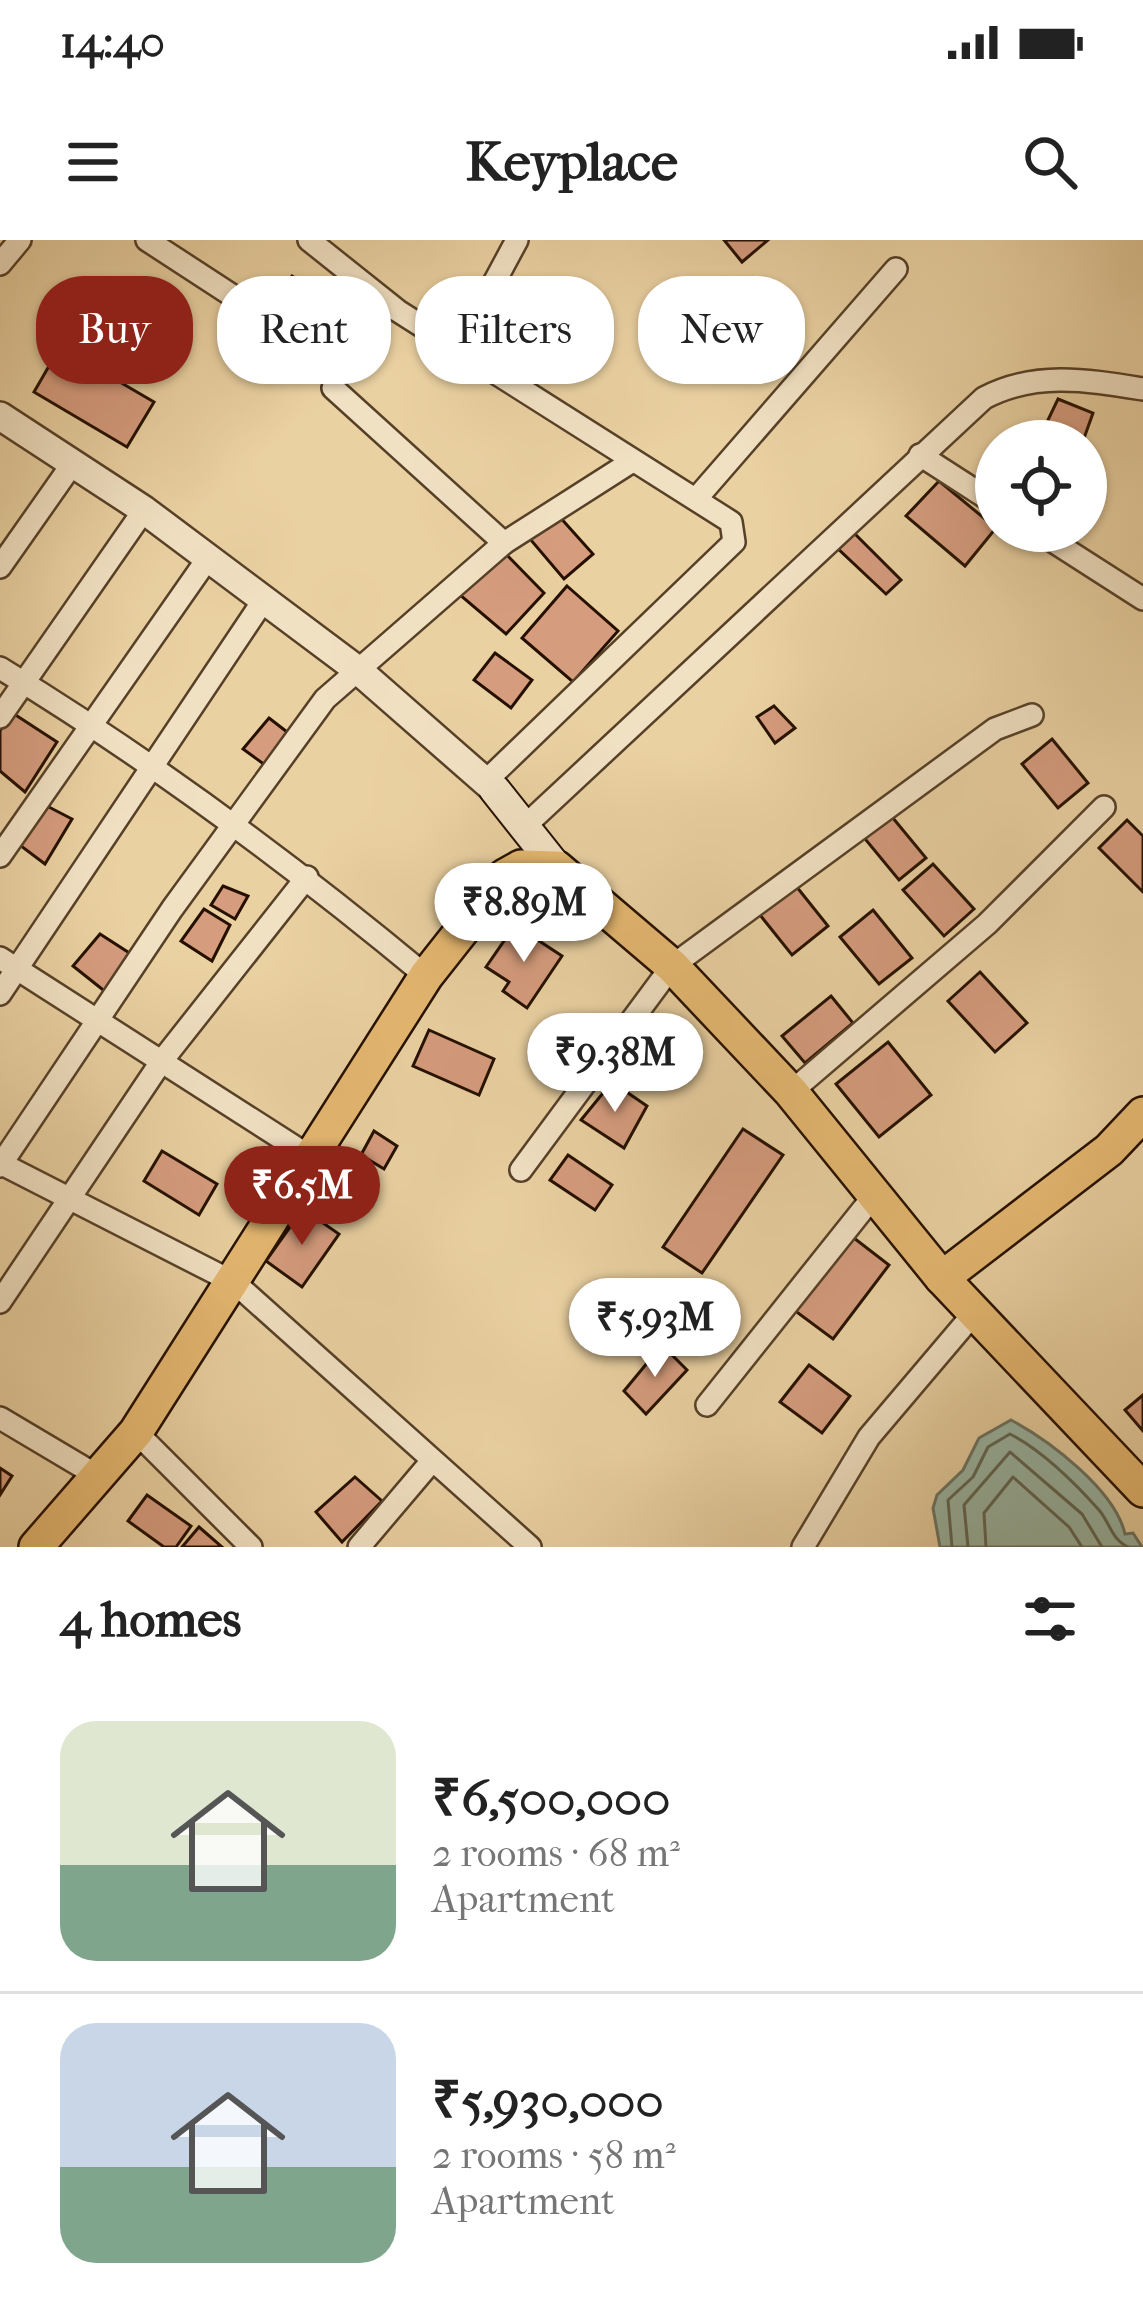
<!DOCTYPE html>
<html lang="en">
<head>
<meta charset="utf-8">
<style>
	:root { --surface:#fff; --page:#f2f2f2; --text:#222; --muted:#767676; --line:#e0e0e0; --accent:#8f2418 }
	body { margin:0; font-family:"IM FELL French Canon",serif; background:var(--page); color:var(--text); height:100vh; display:flex; flex-direction:column; font-size:45px; white-space:nowrap }
	* { box-sizing:border-box; margin:0 }
	p { font-size:39px; color:var(--muted) }
	.icon { flex:none; width:66px; height:66px; fill:none; stroke:currentColor; stroke-width:2; stroke-linecap:round; stroke-linejoin:round }
	.map { position:relative; height:1307px; overflow:hidden }
	.details { display:flex; flex-direction:column; background:var(--surface); flex:1 }
	.details>* { flex:none }
	.hud { position:absolute; left:36px; top:36px; width:1071px; height:108px; display:flex; gap:24px }
	.tools { position:absolute; left:975px; top:180px; display:grid; gap:24px }
	.tools a { display:grid; place-items:center; width:132px; height:132px; border-radius:50%; background:var(--surface); box-shadow:0 3px 9px #0004; font-size:60px }
	.price { position:absolute; translate:-50% -102px; padding:0 27px; border-radius:42px; background:#fff; color:#222; font-size:39px; line-height:78px; filter:drop-shadow(0 3px 6px #0008) }
	.price::after { content:''; position:absolute; left:50%; top:72px; width:36px; height:27px; margin-left:-18px; background:inherit; clip-path:polygon(0 0,100% 0,50% 100%) }
	.price.on { background:var(--accent); color:#fff }
	ul { padding:0; list-style:none }
	li { display:flex; align-items:center; gap:36px; height:300px; padding:0 60px }
	li+li { border-top:3px solid var(--line) }
	li span { display:grid; place-items:center; flex:none; width:336px; height:240px; border-radius:36px; color:#555 }
	li>.icon { margin-inline-start:auto }
	span .icon { width:144px; height:144px; fill:#fffc; stroke-width:1 }
	li b { font-size:51px }
	h2 { display:flex; justify-content:space-between; align-items:center; height:144px; padding:0 60px; font-size:51px }
	.tag { padding:0 42px; border-radius:48px; background:var(--surface); box-shadow:0 3px 9px #0004; font-size:42px; line-height:108px }
	.tag.on { background:var(--accent); color:#fff }
	.status { display:flex; justify-content:space-between; align-items:center; height:84px; padding:0 60px; background:var(--surface); direction:ltr }
	.status svg { height:33px; fill:currentColor }
	header { display:flex; justify-content:space-between; align-items:center; height:156px; padding:0 60px; background:var(--surface); font-size:54px; font-weight:700 }
	.map>svg:first-child { display:block }
	.water { fill:#98b7a6; stroke:#6a7464; stroke-width:3 }
	.lines { fill:none; stroke-linecap:round; stroke-linejoin:round }
	.shore { stroke:#5e6453; stroke-width:3 }
	.building { fill:#d59c7e; stroke:#251000; stroke-width:3 }
	.minor-casing { stroke:#564028; stroke-width:26 }
	.tertiary-casing { stroke:#564028; stroke-width:32 }
	.secondary-casing { stroke:#251000; stroke-width:34 }
	.primary-casing { stroke:#251000; stroke-width:38 }
	.trunk-casing { stroke:#251000; stroke-width:38 }
	.minor { stroke:#f1e1c3; stroke-width:21 }
	.tertiary { stroke:#f1e1c3; stroke-width:27 }
	.secondary { stroke:#f1e1c3; stroke-width:30 }
	.primary { stroke:#e5b871; stroke-width:33 }
	.trunk { stroke:#e5b871; stroke-width:33 }
</style>
</head>
<body>
<div class="status"><b>14:40</b><svg viewBox="0 0 49 12"><path d="M0 12V9h3v3zM5 12V6h3v6zM10 12V3h3v9zM15 12V0h3v12zM26 1h20v11H26zM47 4h2v5h-2z"/></svg></div>
<header><svg class="icon" aria-label="menu" viewBox="0 0 24 24"><path d="M4 6h16M4 12h16M4 18h16"/></svg>Keyplace<svg class="icon" aria-label="search" viewBox="0 0 24 24"><circle cx="10" cy="10" r="6"/><path d="M15 15l6 6"/></svg></header>
<div class="map">
<svg width="1143" height="1307" viewBox="0 0 1143 1307">
	<rect width="100%" height="100%" fill="#ead1a2"/>
	<filter id="stains"><feTurbulence type="fractalNoise" baseFrequency=".00167" numOctaves="4"/><feColorMatrix values="0 0 0 0 .2 0 0 0 0 .09 0 0 0 0 .02 0 0 0 .5 -.17"/></filter>
	<radialGradient id="worn" r=".72"><stop offset=".6" stop-color="#630" stop-opacity="0"/><stop offset="1" stop-color="#630" stop-opacity=".3"/></radialGradient>
	<path class="water" d="M1011 1180C1050 1201 1115 1250 1125 1294L1133 1293 1142 1307H940L933 1268 937 1255 963 1230 979 1198Z"/>
	<g class="lines">
		<g class="shore">
			<path d="M952 1307 948 1260 973 1237 988 1207 1010 1194C1043 1211 1074 1242 1099 1270 1110 1283 1112 1300 1128 1307"/>
			<path d="M968 1307 964 1265 1010 1212 1082 1274 1102 1307"/>
			<path d="M986 1307 984 1273 1013 1237 1069 1287 1082 1307"/>
		</g>
	</g>
	<g class="building">
		<path d="M724 0H768L742 22Z"/>
		<path d="M292 36 319 53 302 78 275 60Z"/>
		<path d="M60 107 154 162 127 207 34 152Z"/>
		<path d="M1058 159 1093 173 1083 201H1038Z"/>
		<path d="M939 241 996 288 965 326 906 276Z"/>
		<path d="M558 275 593 314 564 339 530 299Z"/>
		<path d="M851 290 901 340 886 354 834 305Z"/>
		<path d="M504 312 544 353 506 394 460 355Z"/>
		<path d="M567 346 618 391 573 442 522 398Z"/>
		<path d="M495 413 532 440 511 468 474 440Z"/>
		<path d="M774 466 795 488 775 503 757 477Z"/>
		<path d="M11 472 57 502 25 552 0 531V491Z"/>
		<path d="M269 478 291 495 265 525 243 509Z"/>
		<path d="M1052 499 1088 543 1058 568 1022 524Z"/>
		<path d="M45 565 72 579 45 624 17 603Z"/>
		<path d="M888 572 926 618 899 640 861 594Z"/>
		<path d="M1127 580 1143 596V652L1099 608Z"/>
		<path d="M933 624 974 669 944 696 903 650Z"/>
		<path d="M223 646 248 656 235 679 211 665Z"/>
		<path d="M796 646 828 686 792 715 760 675Z"/>
		<path d="M204 669 230 685 212 721 181 701Z"/>
		<path d="M873 670 912 718 879 744 840 697Z"/>
		<path d="M515 685 562 716 527 768 503 751 509 742 486 727Z"/>
		<path d="M100 694 134 716 107 753 73 726Z"/>
		<path d="M980 732 1027 783 995 812 948 761Z"/>
		<path d="M831 756 853 783 805 823 782 796Z"/>
		<path d="M429 790 494 819 479 855 413 826Z"/>
		<path d="M888 802 931 855 879 897 836 844Z"/>
		<path d="M612 842 647 866 624 908 581 880Z"/>
		<path d="M743 889 783 915 702 1033 663 1007Z"/>
		<path d="M374 891 397 906 384 929 361 915Z"/>
		<path d="M162 911 217 944 199 975 144 941Z"/>
		<path d="M568 915 612 945 595 970 550 940Z"/>
		<path d="M303 969 339 994 302 1047 266 1021Z"/>
		<path d="M850 995 889 1025 833 1099 794 1070Z"/>
		<path d="M662 1105 687 1130 646 1174 624 1151Z"/>
		<path d="M809 1125 850 1156 822 1193 780 1162Z"/>
		<path d="M1143 1155V1191L1125 1170Z"/>
		<path d="M0 1228 12 1236 0 1255Z"/>
		<path d="M355 1237 382 1261 342 1302 316 1272Z"/>
		<path d="M147 1255 191 1286 176 1307H164L128 1281Z"/>
		<path d="M199 1287 222 1307H182Z"/>
	</g>
	<g class="lines">
		<g class="minor-casing">
			<g id="minor">
				<path d="M147 0 273 82"/>
				<path d="M309 0 398 71 731 282 734 302 486 541"/>
				<path d="M0 24 20 0"/>
				<path d="M459 108 517 0"/>
				<path d="M333 148 504 303"/>
				<path d="M920 215 996 264"/>
				<path d="M696 259 896 29"/>
				<path d="M1037 291 1143 359"/>
				<path d="M0 327 73 223"/>
				<path d="M0 428C151 520 290 623 426 736"/>
				<path d="M0 477 144 270"/>
				<path d="M526 585 984 158C1035 131 1087 140 1143 149"/>
				<path d="M0 616 206 321"/>
				<path d="M0 718 312 918"/>
				<path d="M0 754 263 361"/>
				<path d="M791 852 987 684 1104 567"/>
				<path d="M0 923 235 1043 530 1307"/>
				<path d="M0 926 172 669 325 459 504 303 631 222"/>
				<path d="M521 930 672 726 995 489 1032 475"/>
				<path d="M0 1062 161 822 307 637"/>
				<path d="M707 1165 872 958"/>
				<path d="M0 1178 101 1238"/>
				<path d="M136 1192 251 1307"/>
				<path d="M359 1307 431 1222"/>
				<path d="M803 1307 869 1197 975 1072"/>
			</g>
		</g>
		<g class="tertiary-casing">
			<path id="tertiary" d="M0 176 144 270 359 431 495 550"/>
		</g>
		<g class="secondary-casing">
			<path id="secondary" d="M495 550 557 628"/>
		</g>
		<g class="primary-casing">
			<path id="primary" d="M942 1038 1109 910 1143 874"/>
		</g>
		<g class="trunk-casing">
			<path id="trunk" d="M36 1307 136 1192 426 736 505 636 521 627 557 628 672 726 791 852 942 1038 1143 1250"/>
		</g>
		<use href="#minor" class="minor"/>
		<use href="#tertiary" class="tertiary"/>
		<use href="#secondary" class="secondary"/>
		<use href="#primary" class="primary"/>
		<use href="#trunk" class="trunk"/>
	</g>
	<rect width="100%" height="100%" filter="url(#stains)"/>
	<rect width="100%" height="100%" fill="url(#worn)"/>
</svg>
<div class="tools">
<a><svg class="icon" aria-label="locate" viewBox="0 0 24 24"><circle cx="12" cy="12" r="6"/><path d="M12 2v4M12 18v4M2 12h4M18 12h4"/></svg></a>
</div>
<b class="price" style="left:524px;top:725px">₹8.89M</b>
<b class="price" style="left:615px;top:875px">₹9.38M</b>
<b class="price on" style="left:302px;top:1008px">₹6.5M</b>
<b class="price" style="left:655px;top:1140px">₹5.93M</b>
<div class="hud">
<a class="tag on">Buy</a>
<a class="tag">Rent</a>
<a class="tag">Filters</a>
<a class="tag">New</a>
</div>
</div>
<section class="details">
<h2>4 homes<svg class="icon" aria-label="filters" viewBox="0 0 24 24"><path d="M4 7h16M4 17h16"/><circle cx="9" cy="7" r="2"/><circle cx="15" cy="17" r="2"/></svg></h2>
<ul>
<li><span style="background:linear-gradient(#dfe7d0 60%,#7fa58c 0)"><svg class="icon" aria-label="home" viewBox="0 0 24 24"><path d="M3 11l9-7 9 7M6 9v11h12V9"/></svg></span><div><b>₹6,500,000</b><p>2 rooms · 68 m²</p><p>Apartment</p></div></li>
<li><span style="background:linear-gradient(#c9d6e8 60%,#7fa58c 0)"><svg class="icon" aria-label="home" viewBox="0 0 24 24"><path d="M3 11l9-7 9 7M6 9v11h12V9"/></svg></span><div><b>₹5,930,000</b><p>2 rooms · 58 m²</p><p>Apartment</p></div></li>
</ul>
</section>
</body>
</html>
